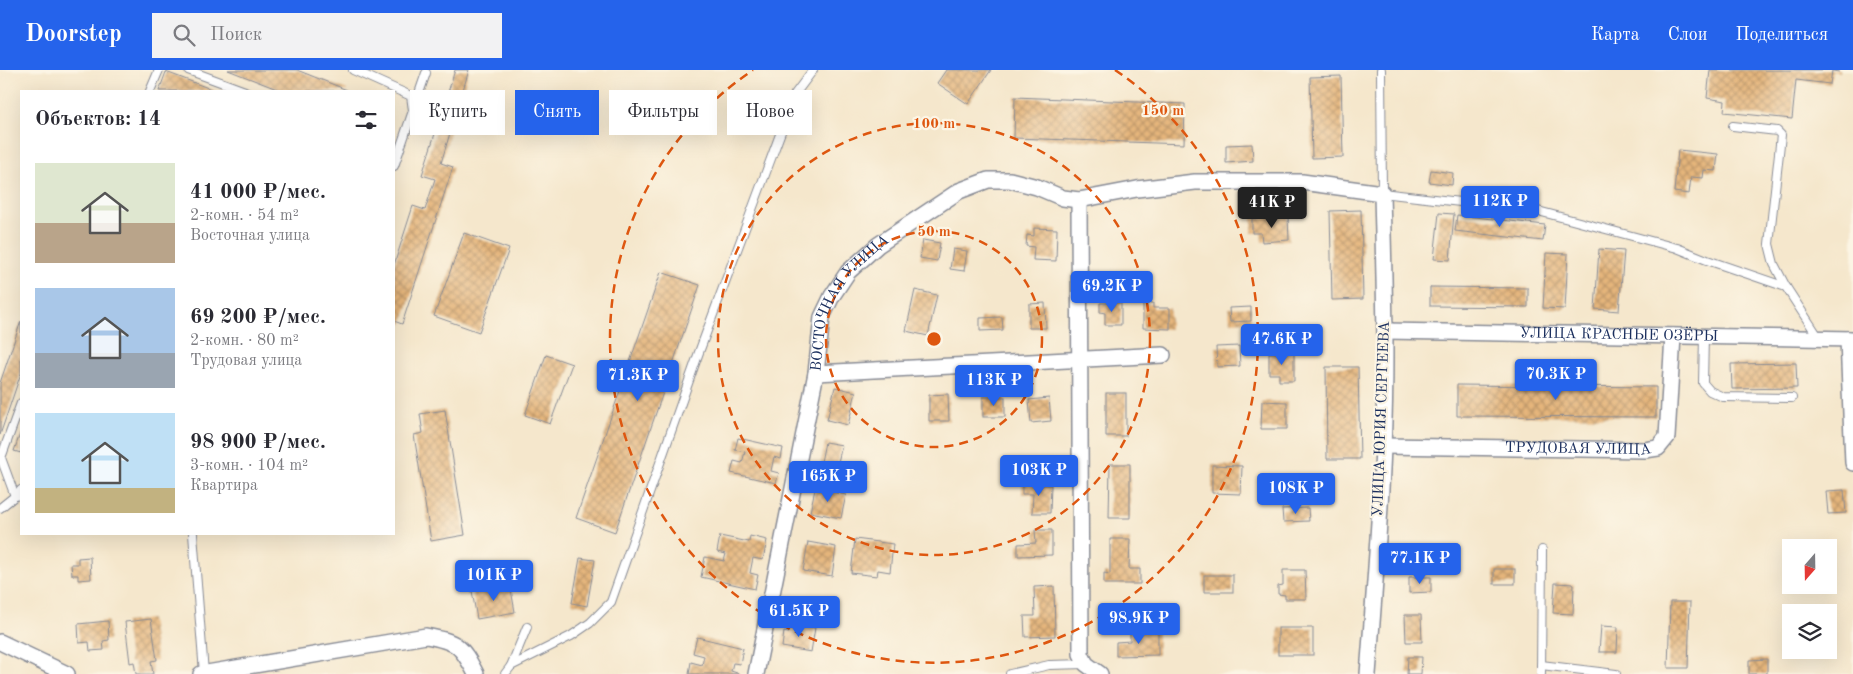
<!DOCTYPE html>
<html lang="ru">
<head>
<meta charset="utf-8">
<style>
	:root { --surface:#fff; --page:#f2f2f3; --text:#2b2b33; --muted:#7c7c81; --accent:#2563eb }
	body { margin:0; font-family:"Old Standard TT",serif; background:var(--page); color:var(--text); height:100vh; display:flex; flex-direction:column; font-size:19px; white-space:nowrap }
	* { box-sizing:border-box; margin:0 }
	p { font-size:16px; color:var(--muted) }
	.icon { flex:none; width:28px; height:28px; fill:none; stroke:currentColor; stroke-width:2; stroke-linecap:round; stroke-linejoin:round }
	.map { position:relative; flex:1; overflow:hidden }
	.sheet { position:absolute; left:20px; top:20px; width:375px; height:445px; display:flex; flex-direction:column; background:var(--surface); border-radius:0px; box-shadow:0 5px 20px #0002 }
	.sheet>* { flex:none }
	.guide { position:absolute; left:410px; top:20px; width:475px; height:45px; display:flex; gap:10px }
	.needle { width:32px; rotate:200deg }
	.tools { position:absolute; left:1782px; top:469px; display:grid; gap:10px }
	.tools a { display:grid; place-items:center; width:55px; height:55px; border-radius:0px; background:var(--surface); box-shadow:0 5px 20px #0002; font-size:25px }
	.price { position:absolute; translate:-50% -42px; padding:0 11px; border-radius:5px; background:var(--accent); color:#fff; font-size:16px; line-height:32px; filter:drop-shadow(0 1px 2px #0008) }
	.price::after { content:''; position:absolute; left:50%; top:30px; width:15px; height:11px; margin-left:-8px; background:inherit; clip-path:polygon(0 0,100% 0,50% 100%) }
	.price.active { background:#222; color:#fff }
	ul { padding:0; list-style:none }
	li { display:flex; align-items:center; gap:15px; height:125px; padding:0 15px }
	li span { display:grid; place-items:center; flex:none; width:140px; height:100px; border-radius:0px; color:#555 }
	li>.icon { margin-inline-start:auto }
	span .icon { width:60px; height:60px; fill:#fffc; stroke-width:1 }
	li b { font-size:21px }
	h2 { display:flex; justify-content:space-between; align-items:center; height:60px; padding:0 15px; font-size:21px }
	.chip { padding:0 18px; border-radius:0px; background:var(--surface); box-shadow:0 5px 20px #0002; font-size:18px; line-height:45px }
	.chip.active { background:var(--accent); color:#fff }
	header { display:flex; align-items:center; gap:30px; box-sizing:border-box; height:70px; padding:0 25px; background:var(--accent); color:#fff }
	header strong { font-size:24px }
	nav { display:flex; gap:28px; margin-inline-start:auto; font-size:18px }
	.search { width:350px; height:45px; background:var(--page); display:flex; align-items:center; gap:12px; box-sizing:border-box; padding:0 18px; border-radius:0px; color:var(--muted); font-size:19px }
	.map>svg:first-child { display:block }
	.building { fill:url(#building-cross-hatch) }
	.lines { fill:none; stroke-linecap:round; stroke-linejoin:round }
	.service-casing { stroke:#888b95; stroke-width:10 }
	.minor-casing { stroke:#888b95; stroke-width:18 }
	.service { stroke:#fff; stroke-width:8 }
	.minor { stroke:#fff; stroke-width:15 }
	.ring { fill:none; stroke:#de5710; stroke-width:2.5; stroke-dasharray:9 6 }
	.labels { text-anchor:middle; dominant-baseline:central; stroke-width:4.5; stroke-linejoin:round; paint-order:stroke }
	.street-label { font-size:15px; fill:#1b2f5e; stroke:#fcf5e5 }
	.centre { fill:#de5710; stroke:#fcf5e5; stroke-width:2.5 }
	.ring-label { font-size:15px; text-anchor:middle; font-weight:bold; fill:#de5710; stroke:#fcf5e5; stroke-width:4.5; stroke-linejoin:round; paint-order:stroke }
</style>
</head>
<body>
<header>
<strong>Doorstep</strong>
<div class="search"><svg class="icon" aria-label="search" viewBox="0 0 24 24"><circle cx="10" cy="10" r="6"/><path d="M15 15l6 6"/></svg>Поиск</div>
<nav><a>Карта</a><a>Слои</a><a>Поделиться</a></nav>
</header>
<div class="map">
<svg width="1853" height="604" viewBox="0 0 1853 604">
	<defs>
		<pattern id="building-cross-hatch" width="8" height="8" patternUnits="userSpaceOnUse" patternTransform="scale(1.25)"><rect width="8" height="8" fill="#e5b57b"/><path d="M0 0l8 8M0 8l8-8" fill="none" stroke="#b99468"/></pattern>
	</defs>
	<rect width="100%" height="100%" fill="#fcf5e5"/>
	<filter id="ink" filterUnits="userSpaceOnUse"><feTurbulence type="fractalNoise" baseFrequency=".02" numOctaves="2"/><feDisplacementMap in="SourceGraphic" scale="10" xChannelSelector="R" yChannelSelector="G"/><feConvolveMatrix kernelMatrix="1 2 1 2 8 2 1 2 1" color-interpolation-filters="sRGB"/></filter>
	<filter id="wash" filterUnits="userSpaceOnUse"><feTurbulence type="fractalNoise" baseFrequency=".0096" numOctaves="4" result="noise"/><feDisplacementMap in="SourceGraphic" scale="20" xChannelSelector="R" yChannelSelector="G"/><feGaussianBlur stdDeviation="1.12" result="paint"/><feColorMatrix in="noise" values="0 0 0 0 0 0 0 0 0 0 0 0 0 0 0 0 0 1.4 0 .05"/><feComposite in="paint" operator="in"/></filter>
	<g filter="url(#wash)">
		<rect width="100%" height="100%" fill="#f5e7cc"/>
		<g id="blocks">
			<g class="building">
				<path d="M228 0H297L347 20V21H282Z"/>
				<path d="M455 0H469L441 93 453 97 402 254 394 251V195L413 136 425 140 435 109 422 105Z"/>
				<path d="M946 0H991L968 34 937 13Z"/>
				<path d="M1710 0H1839V2L1832 1 1830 14 1796 10 1792 49 1724 42 1725 31 1707 28Z"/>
				<path d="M166 2 216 21H159Z"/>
				<path d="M1341 6 1343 87 1312 88 1310 7Z"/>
				<path d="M1015 27 1185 34 1184 74 1014 68Z"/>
				<path d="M1252 74 1253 91 1226 93V75Z"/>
				<path d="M1678 80 1718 84 1716 101 1704 100 1703 108 1691 107 1689 124 1674 122Z"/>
				<path d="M1431 100 1453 103 1452 115 1429 112Z"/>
				<path d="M1361 140 1363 229 1332 230 1330 141Z"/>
				<path d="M1439 143 1454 144 1450 190 1434 189Z"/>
				<path d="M1457 145 1545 155 1543 171 1455 161Z"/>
				<path d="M1288 147 1289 170 1262 172 1261 163H1252V148Z"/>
				<path d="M1034 158 1057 159 1056 191 1033 190 1034 177 1026 176 1027 165 1034 166Z"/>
				<path d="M464 163 509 179 479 262 434 246Z"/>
				<path d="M923 170 940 173 937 191 920 188Z"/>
				<path d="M953 179 967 181 964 201 950 199Z"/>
				<path d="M1599 179 1624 181 1619 241 1595 239Z"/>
				<path d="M1546 183 1568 184 1565 239 1543 238Z"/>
				<path d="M661 202 700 215 615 462 576 448Z"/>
				<path d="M1430 217 1528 218V237L1430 236Z"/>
				<path d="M915 220 937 225 928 266 906 261Z"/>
				<path d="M1045 233 1046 258H1029V234Z"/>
				<path d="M1100 233H1121V255H1105V243L1100 242Z"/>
				<path d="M1143 233H1153V238H1170V259L1143 258Z"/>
				<path d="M1251 237V251L1230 252 1229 238Z"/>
				<path d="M1002 247 1003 260 980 261V248Z"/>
				<path d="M21 251V303L0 365V313Z"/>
				<path d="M1239 276 1240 296 1217 297 1216 277Z"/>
				<path d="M1269 283H1294V311H1279V304H1269Z"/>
				<path d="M546 285 572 294 550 354 525 345Z"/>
				<path d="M1796 293 1797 318 1732 319 1731 294Z"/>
				<path d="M1326 297H1358L1360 389H1327Z"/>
				<path d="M1457 315 1656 317V347L1457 346Z"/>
				<path d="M835 317 856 322 848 355 827 350Z"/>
				<rect x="1106" y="323" width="20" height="43"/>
				<path d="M948 324 949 351H929V325Z"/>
				<rect x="983" y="327" width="22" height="20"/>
				<path d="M1049 328 1051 351 1031 353 1029 330Z"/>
				<path d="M1262 331 1287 332V359H1261Z"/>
				<path d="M445 340 465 465 431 471 414 365 423 363 420 344Z"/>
				<path d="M21 361V383L14 381Z"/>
				<path d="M738 368 783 378 781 389 774 387 771 401 779 403 776 413 731 403 734 391 742 393 745 382 735 380Z"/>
				<path d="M825 372 842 375 836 401 820 397Z"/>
				<path d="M1110 394H1130V448H1109Z"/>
				<path d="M1212 395 1242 396 1241 424 1212 423Z"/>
				<path d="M1022 414 1051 415 1050 443H1032L1033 424H1022Z"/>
				<path d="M815 419 846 425 841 448 810 442Z"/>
				<path d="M1844 420 1846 443 1828 444 1826 421Z"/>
				<path d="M1308 438 1309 451 1283 452 1282 439Z"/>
				<path d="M1035 460H1052V485L1018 486V474L1036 473Z"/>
				<path d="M720 466 749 472 750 466 767 470 763 490 753 488 750 503 758 505 755 519 701 507 705 487 724 491 726 484 717 482Z"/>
				<path d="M855 469 893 474 890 502 878 500 877 506 851 503Z"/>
				<path d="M1110 469H1130L1129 499H1140V514H1104V503L1110 504Z"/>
				<path d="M808 472 836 477 832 506 803 501Z"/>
				<path d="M90 487 91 509 78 510V505H72L71 494H78V488Z"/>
				<path d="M580 488 595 490 587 536 572 533Z"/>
				<rect x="1494" y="499" width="21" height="15"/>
				<path d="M1283 500H1305L1306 529H1285V525L1278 524V516L1283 515Z"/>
				<rect x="1204" y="505" width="29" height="17"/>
				<path d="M1409 507H1431V522L1409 523Z"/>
				<path d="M1555 513 1574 514 1573 544 1553 543Z"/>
				<path d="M510 514 515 542 477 549 472 521Z"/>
				<path d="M1054 516 1055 566 1025 567 1024 546H1035L1034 517Z"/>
				<path d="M1670 532H1690L1688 598H1668Z"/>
				<path d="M1405 545H1421L1422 572H1406Z"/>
				<path d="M151 549 157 590 151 591 153 604H136L134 592 130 593 125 552Z"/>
				<path d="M108 551 109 570 103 571 104 580 90 581 89 572 79 573 78 554Z"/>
				<path d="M791 553 815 558 811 582 782 577 784 562 789 563Z"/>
				<path d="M1601 556 1618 557 1617 582H1599Z"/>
				<rect x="1278" y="558" width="35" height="27"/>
				<path d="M1130 562H1158V585L1116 586V572L1130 571Z"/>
				<path d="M697 567 743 578 740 594 733 593 731 601 740 604H689L691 592 702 595 704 586 693 583Z"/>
				<path d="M1408 587H1422L1421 604H1407Z"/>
				<path d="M1767 589V604H1749V590Z"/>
			</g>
		</g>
	</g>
	<g filter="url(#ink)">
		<use href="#blocks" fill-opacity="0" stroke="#888b95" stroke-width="1"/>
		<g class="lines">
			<g class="service-casing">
				<g id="service">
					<path d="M188 0 245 21"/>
					<path d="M353 0 411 26 413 40"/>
					<path d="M1381 0 1382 123 1538 141 1677 178 1707 190 1786 217 1819 268"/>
					<path d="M150 21 159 0"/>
					<path d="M1733 56 1777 61 1781 65 1769 174 1774 194 1786 217"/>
					<path d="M394 96 426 3"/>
					<path d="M1704 266 1703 313 1710 321 1723 327 1792 328"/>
					<path d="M21 333 1 388 15 426 21 420"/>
					<path d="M0 438 15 426 19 425"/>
					<path d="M193 464 204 603"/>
					<path d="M1541 595 1616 604"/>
					<path d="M511 596 527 557"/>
					<path d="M505 604 511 596 571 566 590 553 611 532 698 285 795 24 813 0"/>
					<path d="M1010 604 1049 595 1086 594"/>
					<path d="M1541 604 1542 480"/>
				</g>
			</g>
			<g class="minor-casing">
				<g id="minor">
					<path d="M1079 130 1081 584 1086 594 1100 604"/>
					<path id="s1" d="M1385 261 1853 269"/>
					<path d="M1848 269 1853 393"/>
					<path d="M816 303 1163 285"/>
					<path id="s2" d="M1383 376 1645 380 1658 378 1667 367 1673 266"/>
					<path d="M0 572 67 604"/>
					<path d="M201 604 426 566C458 572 461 575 476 604"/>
					<path id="s3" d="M756 604 816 303 822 247 832 226 848 202 878 175 959 121 988 110H1010L1037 117 1063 128 1079 130 1137 119 1195 112H1302L1382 123C1384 208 1387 292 1383 377 1380 453 1374 528 1368 604"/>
				</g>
			</g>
			<use href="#service" class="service"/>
			<use href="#minor" class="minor"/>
		</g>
	</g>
	<g class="ring">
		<circle cx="934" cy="269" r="108"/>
		<circle cx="934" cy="269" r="216"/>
		<path d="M1115 0A324 324 0 1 1 753 0"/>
	</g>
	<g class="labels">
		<g class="street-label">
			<text stroke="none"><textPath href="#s3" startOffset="388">ВОСТОЧНАЯ УЛИЦА</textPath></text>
			<text stroke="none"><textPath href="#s1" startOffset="234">УЛИЦА КРАСНЫЕ ОЗЁРЫ</textPath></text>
			<text transform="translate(1382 349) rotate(-88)">УЛИЦА ЮРИЯ СЕРГЕЕВА</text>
			<text stroke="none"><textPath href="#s2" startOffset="195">ТРУДОВАЯ УЛИЦА</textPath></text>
		</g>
	</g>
	<circle cx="934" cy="269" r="8" class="centre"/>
	<g class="ring-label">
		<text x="1163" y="45">150 m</text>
		<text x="934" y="58">100 m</text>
		<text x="934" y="166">50 m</text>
	</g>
</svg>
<div class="tools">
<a><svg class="needle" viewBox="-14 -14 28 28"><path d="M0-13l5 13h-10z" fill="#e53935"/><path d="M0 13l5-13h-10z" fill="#7c7c81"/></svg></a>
<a><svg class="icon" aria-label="layers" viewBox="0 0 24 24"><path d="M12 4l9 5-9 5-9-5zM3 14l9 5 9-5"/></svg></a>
</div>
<b class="price" style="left:1500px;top:158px">112K ₽</b>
<b class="price active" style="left:1272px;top:159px">41K ₽</b>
<b class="price" style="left:1112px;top:243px">69.2K ₽</b>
<b class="price" style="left:1282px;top:296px">47.6K ₽</b>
<b class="price" style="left:1556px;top:331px">70.3K ₽</b>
<b class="price" style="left:638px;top:332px">71.3K ₽</b>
<b class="price" style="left:994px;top:337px">113K ₽</b>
<b class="price" style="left:1039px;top:427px">103K ₽</b>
<b class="price" style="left:828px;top:433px">165K ₽</b>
<b class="price" style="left:1296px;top:445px">108K ₽</b>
<b class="price" style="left:1420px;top:515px">77.1K ₽</b>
<b class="price" style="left:494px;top:532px">101K ₽</b>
<b class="price" style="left:799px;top:568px">61.5K ₽</b>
<b class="price" style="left:1139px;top:575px">98.9K ₽</b>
<div class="guide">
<a class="chip">Купить</a>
<a class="chip active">Снять</a>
<a class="chip">Фильтры</a>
<a class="chip">Новое</a>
</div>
<section class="sheet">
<h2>Объектов: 14<svg class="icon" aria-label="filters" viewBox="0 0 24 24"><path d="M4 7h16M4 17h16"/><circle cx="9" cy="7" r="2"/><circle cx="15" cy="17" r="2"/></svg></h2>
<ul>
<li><span style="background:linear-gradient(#dfe7d0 60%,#b9a48a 0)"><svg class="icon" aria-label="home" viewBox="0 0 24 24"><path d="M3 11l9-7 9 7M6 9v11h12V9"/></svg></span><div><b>41 000 ₽/мес.</b><p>2-комн. · 54 m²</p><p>Восточная улица</p></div></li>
<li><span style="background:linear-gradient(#a9c7e8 65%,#9aa5b1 0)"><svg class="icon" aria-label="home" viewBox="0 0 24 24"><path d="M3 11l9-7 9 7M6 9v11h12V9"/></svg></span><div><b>69 200 ₽/мес.</b><p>2-комн. · 80 m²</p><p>Трудовая улица</p></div></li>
<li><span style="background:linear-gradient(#bfe0f5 75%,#c2b280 0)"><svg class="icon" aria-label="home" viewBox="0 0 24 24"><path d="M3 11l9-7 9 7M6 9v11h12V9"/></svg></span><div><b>98 900 ₽/мес.</b><p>3-комн. · 104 m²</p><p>Квартира</p></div></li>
</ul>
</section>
</div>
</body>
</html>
